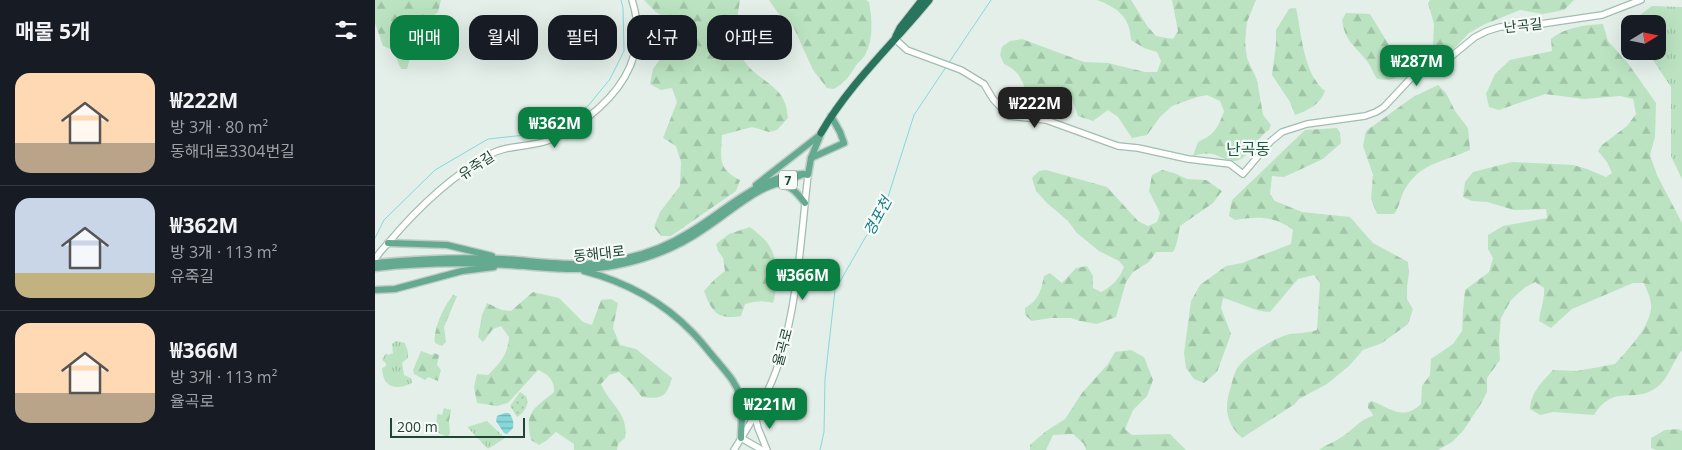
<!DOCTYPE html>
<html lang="ko">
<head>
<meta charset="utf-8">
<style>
	:root { --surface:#171b24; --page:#20242c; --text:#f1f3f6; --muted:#9ea1a6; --line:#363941; --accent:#0b8043 }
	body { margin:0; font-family:"Open Sans","Noto Sans KR",sans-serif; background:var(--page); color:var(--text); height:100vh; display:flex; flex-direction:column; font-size:19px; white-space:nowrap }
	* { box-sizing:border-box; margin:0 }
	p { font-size:16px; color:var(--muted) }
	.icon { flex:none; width:28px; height:28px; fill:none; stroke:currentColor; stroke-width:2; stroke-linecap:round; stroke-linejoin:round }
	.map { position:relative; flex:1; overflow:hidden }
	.panel { display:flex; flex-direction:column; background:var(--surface); width:375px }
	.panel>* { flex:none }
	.banner { position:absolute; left:15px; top:15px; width:475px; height:45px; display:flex; gap:10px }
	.needle { width:32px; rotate:80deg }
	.controls { position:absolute; left:1246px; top:15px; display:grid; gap:10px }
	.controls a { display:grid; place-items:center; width:45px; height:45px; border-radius:10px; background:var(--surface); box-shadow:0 5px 20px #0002; font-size:25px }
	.scale { position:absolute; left:15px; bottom:12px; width:135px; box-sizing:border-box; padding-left:5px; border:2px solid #214436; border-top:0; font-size:14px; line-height:18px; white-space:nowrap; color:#214436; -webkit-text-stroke:4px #f6fbf8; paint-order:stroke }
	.price { position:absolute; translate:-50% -42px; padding:0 11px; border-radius:10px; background:var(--accent); color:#fff; font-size:16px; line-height:32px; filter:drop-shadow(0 1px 2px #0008) }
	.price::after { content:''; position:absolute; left:50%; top:30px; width:15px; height:11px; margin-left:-8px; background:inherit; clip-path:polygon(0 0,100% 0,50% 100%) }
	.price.active { background:#222; color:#fff }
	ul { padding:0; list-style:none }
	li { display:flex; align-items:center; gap:15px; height:125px; padding:0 15px }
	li+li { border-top:1px solid var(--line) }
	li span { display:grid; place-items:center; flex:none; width:140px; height:100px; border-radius:15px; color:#555 }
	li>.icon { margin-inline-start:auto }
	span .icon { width:60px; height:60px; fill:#fffc; stroke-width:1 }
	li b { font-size:21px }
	h2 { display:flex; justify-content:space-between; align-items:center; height:60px; padding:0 15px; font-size:21px }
	.chip { padding:0 18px; border-radius:15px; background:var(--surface); box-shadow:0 5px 20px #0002; font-size:18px; line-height:45px }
	.chip.active { background:var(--accent); color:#fff }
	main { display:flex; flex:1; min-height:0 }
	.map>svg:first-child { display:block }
	.grass { fill:url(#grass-tufts) }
	.forest { fill:url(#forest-firs) }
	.garden { fill:url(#garden-dots) }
	.water { fill:url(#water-rules) }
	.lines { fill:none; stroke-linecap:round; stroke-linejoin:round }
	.stream { stroke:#86d8db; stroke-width:1 }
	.secondary-casing { stroke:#a1bdb0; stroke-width:8 }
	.primary-casing { stroke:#c1cbc7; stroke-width:9 }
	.highway-casing { stroke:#c1cbc7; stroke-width:9 }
	.secondary { stroke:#fff; stroke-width:5.5 }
	.primary { stroke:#63aa90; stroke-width:6 }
	.highway { stroke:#28745c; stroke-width:7 }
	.labels { text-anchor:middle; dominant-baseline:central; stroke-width:4.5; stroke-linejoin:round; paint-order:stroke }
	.shield { fill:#f6fbf8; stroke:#617b70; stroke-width:1 }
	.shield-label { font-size:12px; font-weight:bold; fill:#214436 }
	.street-label { font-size:14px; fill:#214436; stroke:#f6fbf8 }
	.water-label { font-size:15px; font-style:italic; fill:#127d83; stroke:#f6fbf8 }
	.quarter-label { font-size:16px; fill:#195942; stroke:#f6fbf8 }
</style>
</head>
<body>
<main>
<section class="panel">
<h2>매물 5개<svg class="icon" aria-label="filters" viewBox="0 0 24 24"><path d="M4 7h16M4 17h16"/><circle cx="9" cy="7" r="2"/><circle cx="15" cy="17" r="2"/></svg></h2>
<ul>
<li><span style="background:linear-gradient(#ffd9b3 70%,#b9a48a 0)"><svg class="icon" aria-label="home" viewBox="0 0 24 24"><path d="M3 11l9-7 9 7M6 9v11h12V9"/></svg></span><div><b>₩222M</b><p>방 3개 · 80 m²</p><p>동해대로3304번길</p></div></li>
<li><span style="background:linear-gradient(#c9d6e8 75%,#c2b280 0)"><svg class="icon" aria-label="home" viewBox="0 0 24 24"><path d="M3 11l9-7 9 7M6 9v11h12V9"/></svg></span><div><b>₩362M</b><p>방 3개 · 113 m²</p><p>유죽길</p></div></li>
<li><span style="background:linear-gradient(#ffd9b3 70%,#b9a48a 0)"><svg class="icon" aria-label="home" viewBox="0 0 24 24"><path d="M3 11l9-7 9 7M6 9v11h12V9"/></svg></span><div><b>₩366M</b><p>방 3개 · 113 m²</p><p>율곡로</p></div></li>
</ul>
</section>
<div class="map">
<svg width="1307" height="450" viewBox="0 0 1307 450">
	<defs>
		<pattern id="grass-tufts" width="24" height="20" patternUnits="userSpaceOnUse" patternTransform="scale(1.25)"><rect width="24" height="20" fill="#bbe3c1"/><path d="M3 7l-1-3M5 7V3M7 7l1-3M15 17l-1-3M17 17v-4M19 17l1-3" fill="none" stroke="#a0c4a6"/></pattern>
		<pattern id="forest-firs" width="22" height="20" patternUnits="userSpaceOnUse" patternTransform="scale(1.25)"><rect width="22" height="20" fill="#bbe3c1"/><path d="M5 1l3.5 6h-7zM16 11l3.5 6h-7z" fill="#a0c4a6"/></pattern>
		<pattern id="garden-dots" width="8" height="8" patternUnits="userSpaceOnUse" patternTransform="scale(1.25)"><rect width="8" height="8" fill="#bbe3c1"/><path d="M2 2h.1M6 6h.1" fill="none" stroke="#a0c4a6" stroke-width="1.8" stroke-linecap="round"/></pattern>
		<pattern id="water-rules" width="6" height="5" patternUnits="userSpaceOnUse" patternTransform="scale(1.25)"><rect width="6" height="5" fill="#86d8db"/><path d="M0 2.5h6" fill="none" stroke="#6db1b2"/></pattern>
	</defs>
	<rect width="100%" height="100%" fill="#e4efe9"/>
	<g class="grass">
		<path d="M1277 6 1307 7V179L1296 156V87L1272 51H1282V24H1255V26L1253 24Z"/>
		<path d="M21 341 30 343 33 352V358L27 363 29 375 36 378 37 383C21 391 8 388 7 368L11 366V363L7 360 11 353 13 355 18 353 17 344Z"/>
		<path d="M112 421 130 438 113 449 92 427Z"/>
	</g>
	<g class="forest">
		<path d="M0 0H66L63 12 49 24 46 32 38 37 35 58 32 69H26L18 50 8 46 0 23Z"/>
		<path d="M269 0H365C362 18 359 36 366 54 373 76 403 82 410 103 412 108 412 113 413 118L402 130 394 132 377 127 347 135C346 159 342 168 365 180L361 191 296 236H286L279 227 285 212 305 186 306 162 301 146 288 138 302 102 297 88 286 90 275 84 278 69 299 39 295 21 281 12Z"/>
		<path d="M394 0H491L494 2C497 19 499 39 490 55 488 59 483 62 480 67 474 77 469 83 459 89L452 88 438 70 418 26 403 13Z"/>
		<path d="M722 0H756L773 27 781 36 798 39 803 31 797 0H881L872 22 870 42 872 58 882 80 888 115 896 125 894 130C883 136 877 154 864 160 857 164 845 156 838 154 831 153 825 154 818 156L823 142C840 134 843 128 849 111L845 101 832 95 822 97 797 106 785 117 772 135 757 138 743 117 733 110 718 121 703 116 697 99 689 95 683 101 680 112 663 110C658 103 653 96 650 88 645 76 642 70 629 64L625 55 627 47 635 41 647 39 709 62 733 63 770 72H782L786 61 782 52 769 48 756 40C755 17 743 8 722 0Z"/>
		<path d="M1055 0H1199L1189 10 1168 14 1145 10 1108 25 1094 33 1075 53 1063 59 1058 45 1059 24 1053 3Z"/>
		<path d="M921 8C927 35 928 73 950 91 946 104 932 111 920 115L915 102 897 75 901 44V30L914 9Z"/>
		<path d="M971 13 995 14 1014 45 1026 57 1031 67C1023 80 1016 81 1002 79 998 73 996 66 992 61 979 45 970 41 967 20Z"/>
		<path d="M1228 24 1233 41 1252 62 1281 103 1280 137 1275 155 1282 175 1307 223V350C1297 362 1294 379 1281 388 1258 404 1239 383 1219 415L1178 412 1165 415 1155 409C1156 392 1167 382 1178 370L1202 371 1240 364C1253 349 1273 330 1276 309 1277 300 1272 291 1269 283H1258L1197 309 1176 328 1164 321C1165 310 1170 299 1169 288L1160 282 1149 288 1136 300 1126 318 1124 340 1125 360 1112 378V392L1107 402 1088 431 1077 442 1063 450H944C951 444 958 443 965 438 976 432 985 419 998 416L997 413 993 408V403L997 401C1017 409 1028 421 1046 404L1047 386 1055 375 1056 359 1078 344 1087 331 1088 310 1090 290 1114 272 1118 258 1113 249V235L1128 226 1172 218 1171 209 1139 210 1112 202 1097 201 1088 197 1090 182 1098 172 1137 162 1198 165 1212 169 1231 177 1237 173 1232 162 1223 151 1227 145 1252 126 1261 114 1258 99 1245 96 1209 99 1170 94 1124 110 1114 107 1111 94 1120 74 1135 60 1177 51 1176 39C1190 27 1210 25 1228 24Z"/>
		<path d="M1063 85 1071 93 1080 111 1093 128 1095 150C1069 162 1046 162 1030 189 1025 198 1025 206 1019 214H1002L996 199 998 175 988 146 991 131 1038 97Z"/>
		<path d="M962 128 965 133 966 143 948 159 909 177 897 176 895 194 900 201 927 212 975 217 998 243 1033 262 1034 273 1032 287V299L1038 309 1033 324 1007 343 988 350 974 366 952 384 924 399 920 404 867 438C853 425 849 412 854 393 857 385 858 374 863 367 872 354 899 338 915 334 924 333 933 333 942 330L945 283 939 275 923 279 895 312C881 312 864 302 848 298L846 308 856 334 842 372 829 383 819 379 811 368 809 353 816 301 825 285 851 266 867 263 916 244 918 230C900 216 881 216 860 220L854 216 857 200 930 130Z"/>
		<path d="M671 170 732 187 763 221 773 226 782 222 785 213 774 191 777 175 787 170 799 173 812 179 831 180 847 191 838 203 805 226C803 236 803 243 798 252H781L774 262 758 272 751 282 741 317 722 324 705 321 696 318H676L657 321 650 315V308C664 300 666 291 669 276L675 273 687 283 701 268 712 266 718 276V288L726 292C738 286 744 279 749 267L744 261 724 251 702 233 693 221 672 203 661 191 657 178 664 171Z"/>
		<path d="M375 227C380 231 385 235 390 240 405 257 404 283 398 303 387 300 380 301 370 304L366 316C342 320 337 312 329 291L339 280 350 271 348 258 343 251 341 244 354 234Z"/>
		<path d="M158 292 184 298 208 322 217 325 226 300 236 299 243 303 238 328 245 345 261 349 297 378C291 398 287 399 267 397L254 381 244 372 234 375 226 384C235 405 254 413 250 438L243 444 242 450H199V444L181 432 171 441 164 445 156 440C149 411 159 409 179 392 180 381 173 374 163 370L133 403 122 406 102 403 99 387 102 374 113 375C125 363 133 355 134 337L126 326 118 329 108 342 103 337 107 315 112 303 127 310 136 311Z"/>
		<path d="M78 295 82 296 69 327 71 342 67 346 60 343C58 329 69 306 78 295Z"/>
		<path d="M756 350 769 357 778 380 772 396 758 410 750 429 757 435 795 434 811 450H711L709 444 698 434 678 435 671 450H655V445L670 432 690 419 707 393 733 364 740 352Z"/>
		<path d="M46 351 57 355 59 353 64 355 62 365 66 370 63 381 53 377 50 380 39 374 38 370Z"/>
		<path d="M69 408 76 410 74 421 75 433 73 437 61 432 62 415 63 414 67 415Z"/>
		<path d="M1303 429 1307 431V450H1281L1276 448V438L1290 430Z"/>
	</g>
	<path class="garden" d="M145 392 151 396C155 404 150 412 142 417L135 406Z"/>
	<path class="water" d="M130 413H134C138 418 139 423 138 428L132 434 129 433 121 421 122 416Z"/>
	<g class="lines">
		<g class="stream">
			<path d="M573 64 616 0"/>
			<path d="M0 238 9 220 60 170 113 139 169 133 213 106 235 79 249 51 248 8 246 0"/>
			<path d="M445 450 449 432 450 379 460 290 512 200 539 115 571 67"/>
		</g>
		<g class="secondary-casing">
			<g id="secondary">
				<path d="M520 39 532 50 586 70 609 84 618 99 634 116 671 120 743 146 763 148 813 159 855 164 868 174 896 141 907 132 932 124 990 116 1001 112 1009 107 1037 77 1067 64 1100 37 1112 31 1125 27 1159 25 1227 15 1266 0"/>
				<path d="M0 260C3 253 9 248 14 242 41 210 77 176 114 155 131 145 154 147 172 141 187 136 199 127 212 118 251 88 273 50 257 0"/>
				<path d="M380 416 383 428 392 450"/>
				<path d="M366 438 387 450"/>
				<path d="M359 450C376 422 394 394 404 362 423 302 426 237 433 175"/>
			</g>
		</g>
		<g class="primary-casing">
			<g id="primary">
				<path d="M436 158 469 143 465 132 456 116"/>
				<path d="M428 174 433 175 436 158 445 136"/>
				<path d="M404 184C416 185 423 194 430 203"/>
				<path d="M381 185 445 135"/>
				<path d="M13 243 72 245 117 256"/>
				<path d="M0 263C43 259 85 257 128 259 173 262 208 269 252 258 274 253 296 244 315 232 349 212 387 174 428 174 414 181 399 183 386 190 365 201 348 217 329 229 303 247 273 259 242 265 205 273 169 267 133 265 88 262 44 263 0 268"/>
				<path d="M209 271C251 282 287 301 317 332 326 341 334 352 342 361 351 372 361 382 365 396 369 409 366 424 366 438"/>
				<path d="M0 290 20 289 87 271 119 267"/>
			</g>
		</g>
		<g class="highway-casing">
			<g id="highway">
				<path d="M521 36 525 28 547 0"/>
				<path d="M446 133C475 83 518 44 554 0"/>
			</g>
		</g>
		<use href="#secondary" class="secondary"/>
		<use href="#primary" class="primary"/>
		<use href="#highway" class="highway"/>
	</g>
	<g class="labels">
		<rect class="shield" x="404" y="170.5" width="18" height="19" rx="4"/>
		<g class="shield-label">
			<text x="413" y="180">7</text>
		</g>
		<g class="street-label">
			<text transform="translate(1148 25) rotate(-6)">난곡길</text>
			<text transform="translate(101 165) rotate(-33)">유죽길</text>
			<text transform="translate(224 253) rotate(-6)">동해대로</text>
			<text transform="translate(407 347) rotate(-75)">율곡로</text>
		</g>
		<g class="water-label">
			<text transform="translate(502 216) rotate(-62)">경포천</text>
		</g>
		<g class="quarter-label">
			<text x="873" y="149">난곡동</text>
		</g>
	</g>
</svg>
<div class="controls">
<a><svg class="needle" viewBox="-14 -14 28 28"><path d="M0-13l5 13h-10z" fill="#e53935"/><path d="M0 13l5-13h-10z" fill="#9ea1a6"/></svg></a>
</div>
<div class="scale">200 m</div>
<b class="price" style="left:1042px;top:87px">₩287M</b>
<b class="price active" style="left:660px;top:129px">₩222M</b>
<b class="price" style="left:180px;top:149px">₩362M</b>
<b class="price" style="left:428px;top:301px">₩366M</b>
<b class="price" style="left:395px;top:430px">₩221M</b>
<div class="banner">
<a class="chip active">매매</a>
<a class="chip">월세</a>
<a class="chip">필터</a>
<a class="chip">신규</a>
<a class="chip">아파트</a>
</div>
</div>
</main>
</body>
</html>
